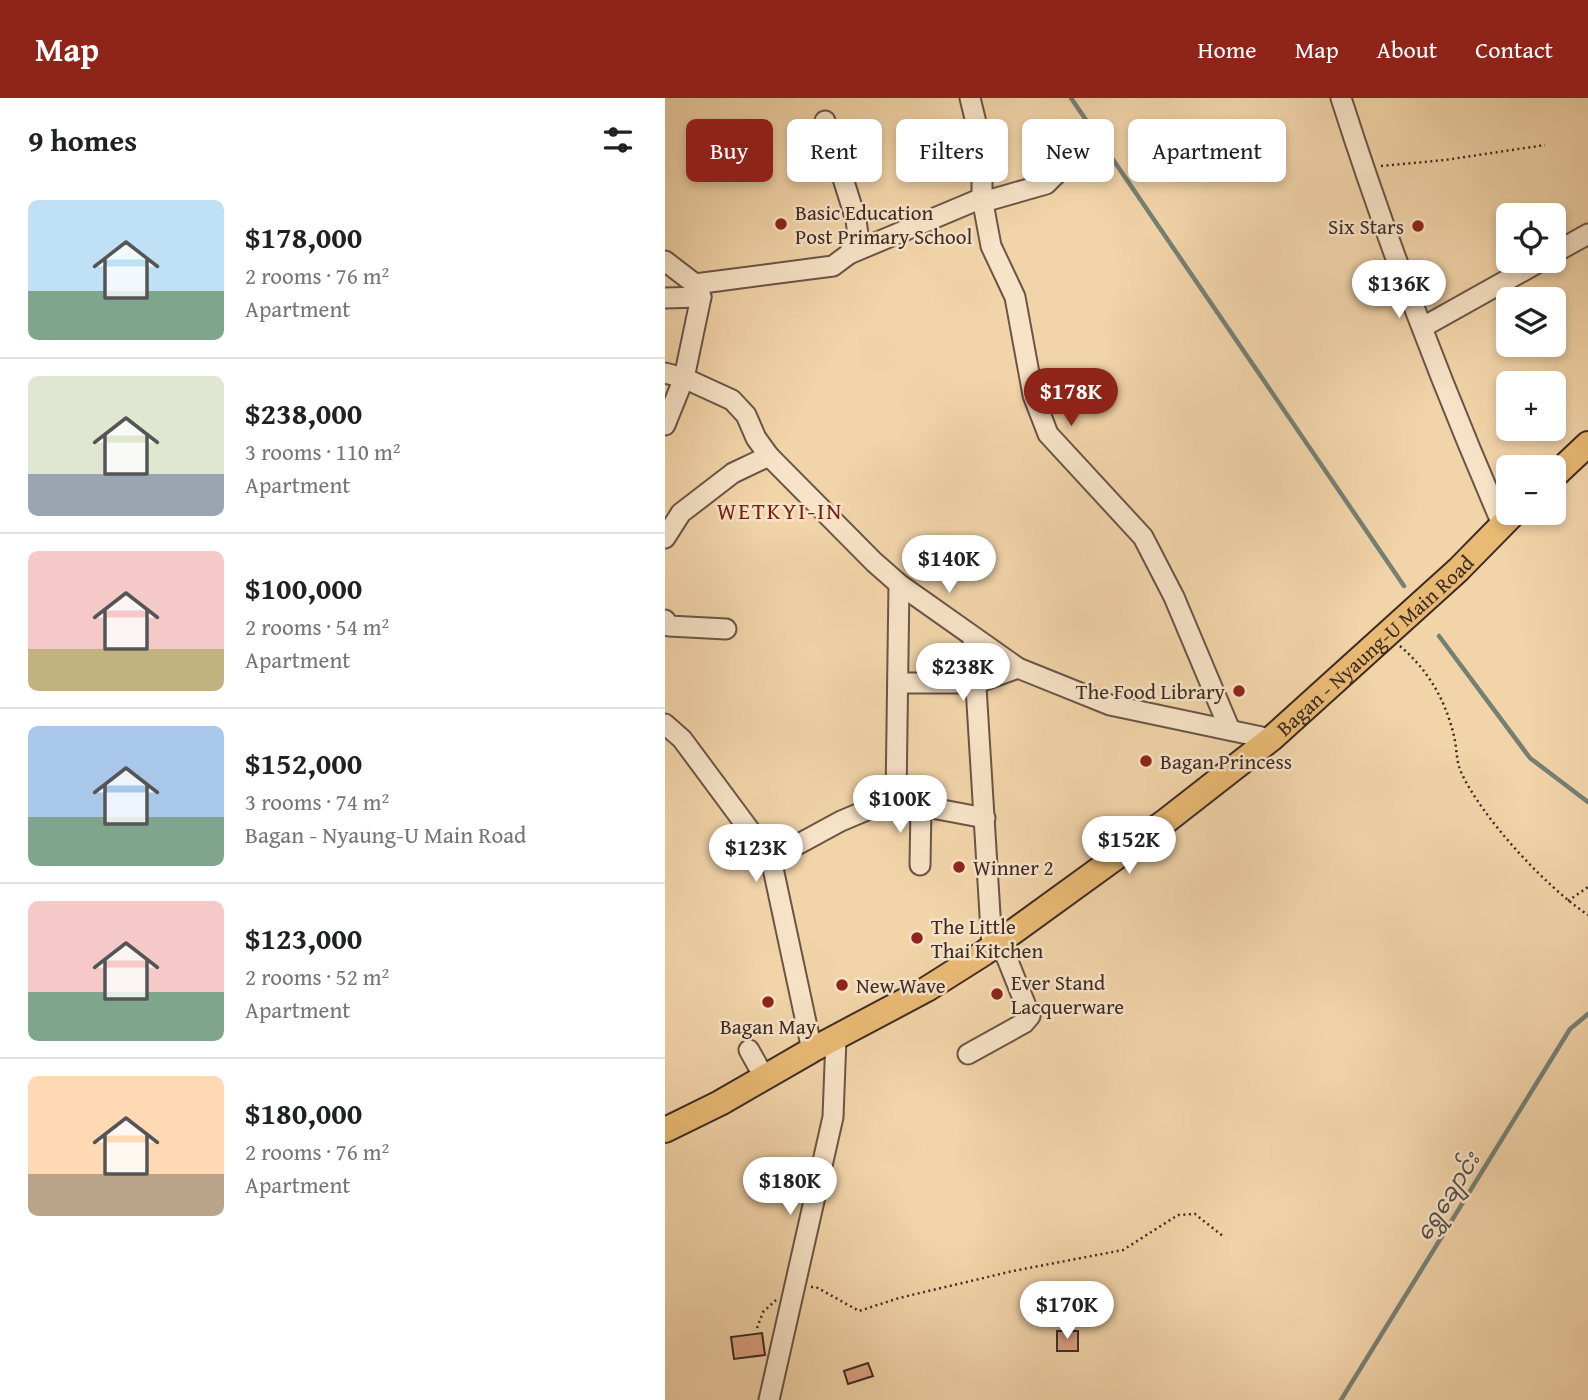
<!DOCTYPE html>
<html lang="en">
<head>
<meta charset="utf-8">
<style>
	:root { --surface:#fff; --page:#f6f6f6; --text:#202124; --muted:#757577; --line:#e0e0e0; --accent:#8f2418 }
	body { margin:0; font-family:"Gentium Book Plus","Noto Sans Myanmar",serif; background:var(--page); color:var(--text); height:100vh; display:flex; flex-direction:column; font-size:26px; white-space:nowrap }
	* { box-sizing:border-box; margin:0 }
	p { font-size:23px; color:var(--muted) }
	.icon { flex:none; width:38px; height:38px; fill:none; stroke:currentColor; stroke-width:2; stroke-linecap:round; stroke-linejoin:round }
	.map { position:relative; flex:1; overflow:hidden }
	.details { display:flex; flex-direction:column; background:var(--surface); width:665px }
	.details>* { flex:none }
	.guide { position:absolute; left:21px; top:21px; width:665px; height:63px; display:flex; gap:14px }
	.controls { position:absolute; left:831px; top:105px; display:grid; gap:14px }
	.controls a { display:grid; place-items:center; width:70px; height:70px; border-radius:10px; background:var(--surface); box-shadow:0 4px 10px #0003; font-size:35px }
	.price { position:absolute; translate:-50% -60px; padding:0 16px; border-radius:24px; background:#fff; color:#222; font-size:23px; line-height:46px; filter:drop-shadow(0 2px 4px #0008) }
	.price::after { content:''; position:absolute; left:50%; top:42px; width:21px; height:16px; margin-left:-10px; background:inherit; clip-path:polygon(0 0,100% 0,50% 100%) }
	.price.active { background:var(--accent); color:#fff }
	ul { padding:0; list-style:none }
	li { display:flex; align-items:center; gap:21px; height:175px; padding:0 28px }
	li+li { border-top:2px solid var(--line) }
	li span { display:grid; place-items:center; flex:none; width:196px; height:140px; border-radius:10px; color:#555 }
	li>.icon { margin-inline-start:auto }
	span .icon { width:84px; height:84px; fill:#fffc; stroke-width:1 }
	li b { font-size:30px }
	h2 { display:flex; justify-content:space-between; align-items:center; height:84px; padding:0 28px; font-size:30px }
	.pill { padding:0 24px; border-radius:10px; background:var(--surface); box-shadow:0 4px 10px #0003; font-size:24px; line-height:63px }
	.pill.active { background:var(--accent); color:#fff }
	header { display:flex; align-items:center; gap:42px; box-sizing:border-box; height:98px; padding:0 35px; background:var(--accent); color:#fff }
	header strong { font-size:33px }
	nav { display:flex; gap:38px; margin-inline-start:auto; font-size:24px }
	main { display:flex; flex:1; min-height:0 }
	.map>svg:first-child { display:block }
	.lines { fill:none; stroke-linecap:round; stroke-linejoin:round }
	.stream { stroke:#758075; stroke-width:4.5 }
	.building { fill:#dea182; stroke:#3c2b25; stroke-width:2 }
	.minor-casing { stroke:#6a5546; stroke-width:23 }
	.major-casing { stroke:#3c2b25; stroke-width:28 }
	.path { stroke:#3c2b25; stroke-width:2.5; stroke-dasharray:2 3.5; stroke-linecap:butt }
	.minor { stroke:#f7e3c7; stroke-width:19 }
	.major { stroke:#e9ba74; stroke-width:24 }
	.poi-dot { fill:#8f2418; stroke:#f7e3c7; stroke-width:2.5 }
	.labels { text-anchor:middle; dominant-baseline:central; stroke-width:5; stroke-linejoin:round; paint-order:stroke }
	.poi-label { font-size:21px; fill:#3c2b25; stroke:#f7e3c7; text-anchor:start }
	.street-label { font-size:21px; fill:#3c2b25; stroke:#f7e3c7 }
	.neighbourhood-label { font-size:23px; letter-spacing:2px; fill:#7a1f14; stroke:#f7e3c7 }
	.water-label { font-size:23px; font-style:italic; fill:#544e46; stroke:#f7e3c7 }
</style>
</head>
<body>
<header>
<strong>Map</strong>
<nav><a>Home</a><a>Map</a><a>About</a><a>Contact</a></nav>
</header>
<main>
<section class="details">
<h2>9 homes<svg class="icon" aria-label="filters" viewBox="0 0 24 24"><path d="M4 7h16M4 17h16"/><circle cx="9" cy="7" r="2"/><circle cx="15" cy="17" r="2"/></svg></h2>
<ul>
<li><span style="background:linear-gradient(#bfe0f5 65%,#7fa58c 0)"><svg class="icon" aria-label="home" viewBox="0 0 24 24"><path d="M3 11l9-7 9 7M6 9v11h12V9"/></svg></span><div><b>$178,000</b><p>2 rooms · 76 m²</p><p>Apartment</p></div></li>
<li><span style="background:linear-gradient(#dfe7d0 70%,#9aa5b1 0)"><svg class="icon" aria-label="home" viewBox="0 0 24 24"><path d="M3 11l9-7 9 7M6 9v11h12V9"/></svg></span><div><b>$238,000</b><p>3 rooms · 110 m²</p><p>Apartment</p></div></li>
<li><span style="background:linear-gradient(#f6c9c9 70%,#c2b280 0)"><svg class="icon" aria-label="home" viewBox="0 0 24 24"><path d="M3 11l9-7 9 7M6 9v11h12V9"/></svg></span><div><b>$100,000</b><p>2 rooms · 54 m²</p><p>Apartment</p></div></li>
<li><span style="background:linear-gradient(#a9c7e8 65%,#7fa58c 0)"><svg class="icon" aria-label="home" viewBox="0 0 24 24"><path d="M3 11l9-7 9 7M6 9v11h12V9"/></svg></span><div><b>$152,000</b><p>3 rooms · 74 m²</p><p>Bagan - Nyaung-U Main Road</p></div></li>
<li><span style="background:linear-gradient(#f6c9c9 65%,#7fa58c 0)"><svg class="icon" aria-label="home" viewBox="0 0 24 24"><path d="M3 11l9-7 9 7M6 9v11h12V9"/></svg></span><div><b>$123,000</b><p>2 rooms · 52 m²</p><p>Apartment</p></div></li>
<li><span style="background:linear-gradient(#ffd9b3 70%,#b9a48a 0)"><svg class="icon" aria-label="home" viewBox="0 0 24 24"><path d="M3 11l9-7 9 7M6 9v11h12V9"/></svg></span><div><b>$180,000</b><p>2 rooms · 76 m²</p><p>Apartment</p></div></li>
</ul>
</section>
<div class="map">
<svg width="923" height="1302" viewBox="0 0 923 1302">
	<rect width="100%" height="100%" fill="#f2d4a9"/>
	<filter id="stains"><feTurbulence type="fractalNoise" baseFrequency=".00286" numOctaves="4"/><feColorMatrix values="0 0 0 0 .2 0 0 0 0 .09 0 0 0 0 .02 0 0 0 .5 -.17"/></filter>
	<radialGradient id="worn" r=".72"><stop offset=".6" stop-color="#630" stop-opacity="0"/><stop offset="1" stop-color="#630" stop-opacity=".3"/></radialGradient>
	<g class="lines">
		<g class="stream">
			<path d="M406 0 739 488"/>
			<path d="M774 538 865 660 923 704"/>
			<path d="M676 1302 905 931 923 916"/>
		</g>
	</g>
	<g class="building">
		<path d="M83 32V64H35V33Z"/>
		<rect x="392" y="1233" width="21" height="20"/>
		<path d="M97 1235 100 1257 69 1261 66 1239Z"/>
		<path d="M203 1265 208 1278 183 1286 179 1273Z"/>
	</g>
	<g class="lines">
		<g class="minor-casing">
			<g id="minor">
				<path d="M305 0 317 49V100L326 148 350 199 368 297 383 336 478 439 509 499 565 632"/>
				<path d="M676 0C722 144 777 287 837 426"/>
				<path d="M160 23 191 122 193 137 184 156"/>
				<path d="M318 104 381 86 405 62 416 44"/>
				<path d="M889 155 923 136"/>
				<path d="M0 163 30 186 168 168 184 156 317 100"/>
				<path d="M0 200 36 199"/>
				<path d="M758 229 876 163"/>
				<path d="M0 275 19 280 67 302 81 317 91 340 104 358 209 464 234 486 353 570 445 607 606 641"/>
				<path d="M0 327 19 280 36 199 30 186"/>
				<path d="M0 440 16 415 68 375 104 358"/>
				<path d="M0 522 4 528 61 531"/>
				<path d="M308 540 327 849"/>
				<path d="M234 585H312L353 570"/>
				<path d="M0 626 17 641 106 761 147 952"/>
				<path d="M231 700 234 486"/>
				<path d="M106 761 176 723 231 700 256 708 320 720"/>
				<path d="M255 767 256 708"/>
				<path d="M84 952 99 979"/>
				<path d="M303 956 359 925 365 918 335 843"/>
				<path d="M104 1302 168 1019 171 940"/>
			</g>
		</g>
		<g class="major-casing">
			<g id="major">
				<path d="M889 378 923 346"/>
				<path id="s1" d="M0 1032 55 1005 147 952 262 891 319 855 501 723 606 641 793 472 849 415"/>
			</g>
		</g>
		<g class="path">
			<path d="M716 68 780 62 880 47"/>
			<path d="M735 548C763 572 780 601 789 638 792 650 791 663 796 674 817 720 881 789 923 817"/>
			<path d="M903 803 923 789"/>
			<path d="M146 1189H151L194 1213 234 1200 348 1173 458 1152 513 1117 530 1116 559 1139"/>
			<path d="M92 1230 98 1214 111 1202"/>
		</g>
		<use href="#minor" class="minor"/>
		<use href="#major" class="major"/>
	</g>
	<g class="poi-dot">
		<circle cx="116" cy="126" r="7"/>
		<circle cx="753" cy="128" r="7"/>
		<circle cx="574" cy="593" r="7"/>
		<circle cx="481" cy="663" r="7"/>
		<circle cx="294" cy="769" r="7"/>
		<circle cx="252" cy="840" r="7"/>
		<circle cx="177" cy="887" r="7"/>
		<circle cx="332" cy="896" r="7"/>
		<circle cx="103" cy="904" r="7"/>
	</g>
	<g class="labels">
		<g class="poi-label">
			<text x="130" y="114">Basic Education<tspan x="130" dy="24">Post Primary School</tspan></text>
			<text x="739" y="128" text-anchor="end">Six Stars</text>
			<text x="560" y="593" text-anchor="end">The Food Library</text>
			<text x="495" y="663">Bagan Princess</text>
			<text x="308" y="769">Winner 2</text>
			<text x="266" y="828">The Little<tspan x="266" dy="24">Thai Kitchen</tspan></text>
			<text x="346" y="884">Ever Stand<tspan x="346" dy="24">Lacquerware</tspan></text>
			<text x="191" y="887">New Wave</text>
			<text x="103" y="928" text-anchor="middle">Bagan May</text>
		</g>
		<g class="street-label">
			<text stroke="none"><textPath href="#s1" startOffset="863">Bagan - Nyaung-U Main Road</textPath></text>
		</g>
		<g class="neighbourhood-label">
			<text x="115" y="412">WETKYI-IN</text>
		</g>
		<g class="water-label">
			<text transform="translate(782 1098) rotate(-58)">ရွှေချောင်း</text>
		</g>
	</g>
	<rect width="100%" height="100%" filter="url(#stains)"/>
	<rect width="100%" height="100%" fill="url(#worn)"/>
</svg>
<div class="controls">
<a><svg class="icon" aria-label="locate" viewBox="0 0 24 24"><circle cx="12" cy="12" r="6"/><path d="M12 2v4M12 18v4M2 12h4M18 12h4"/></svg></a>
<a><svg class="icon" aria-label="layers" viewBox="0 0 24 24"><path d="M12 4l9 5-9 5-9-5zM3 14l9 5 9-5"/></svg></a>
<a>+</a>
<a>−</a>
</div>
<b class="price" style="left:734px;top:222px">$136K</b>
<b class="price active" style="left:406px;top:330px">$178K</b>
<b class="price" style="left:284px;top:497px">$140K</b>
<b class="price" style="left:298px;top:605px">$238K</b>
<b class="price" style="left:235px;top:737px">$100K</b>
<b class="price" style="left:464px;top:778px">$152K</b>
<b class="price" style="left:91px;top:786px">$123K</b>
<b class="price" style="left:125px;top:1119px">$180K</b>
<b class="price" style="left:402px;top:1243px">$170K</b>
<div class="guide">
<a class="pill active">Buy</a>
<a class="pill">Rent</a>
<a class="pill">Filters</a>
<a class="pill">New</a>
<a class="pill">Apartment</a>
</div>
</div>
</main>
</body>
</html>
